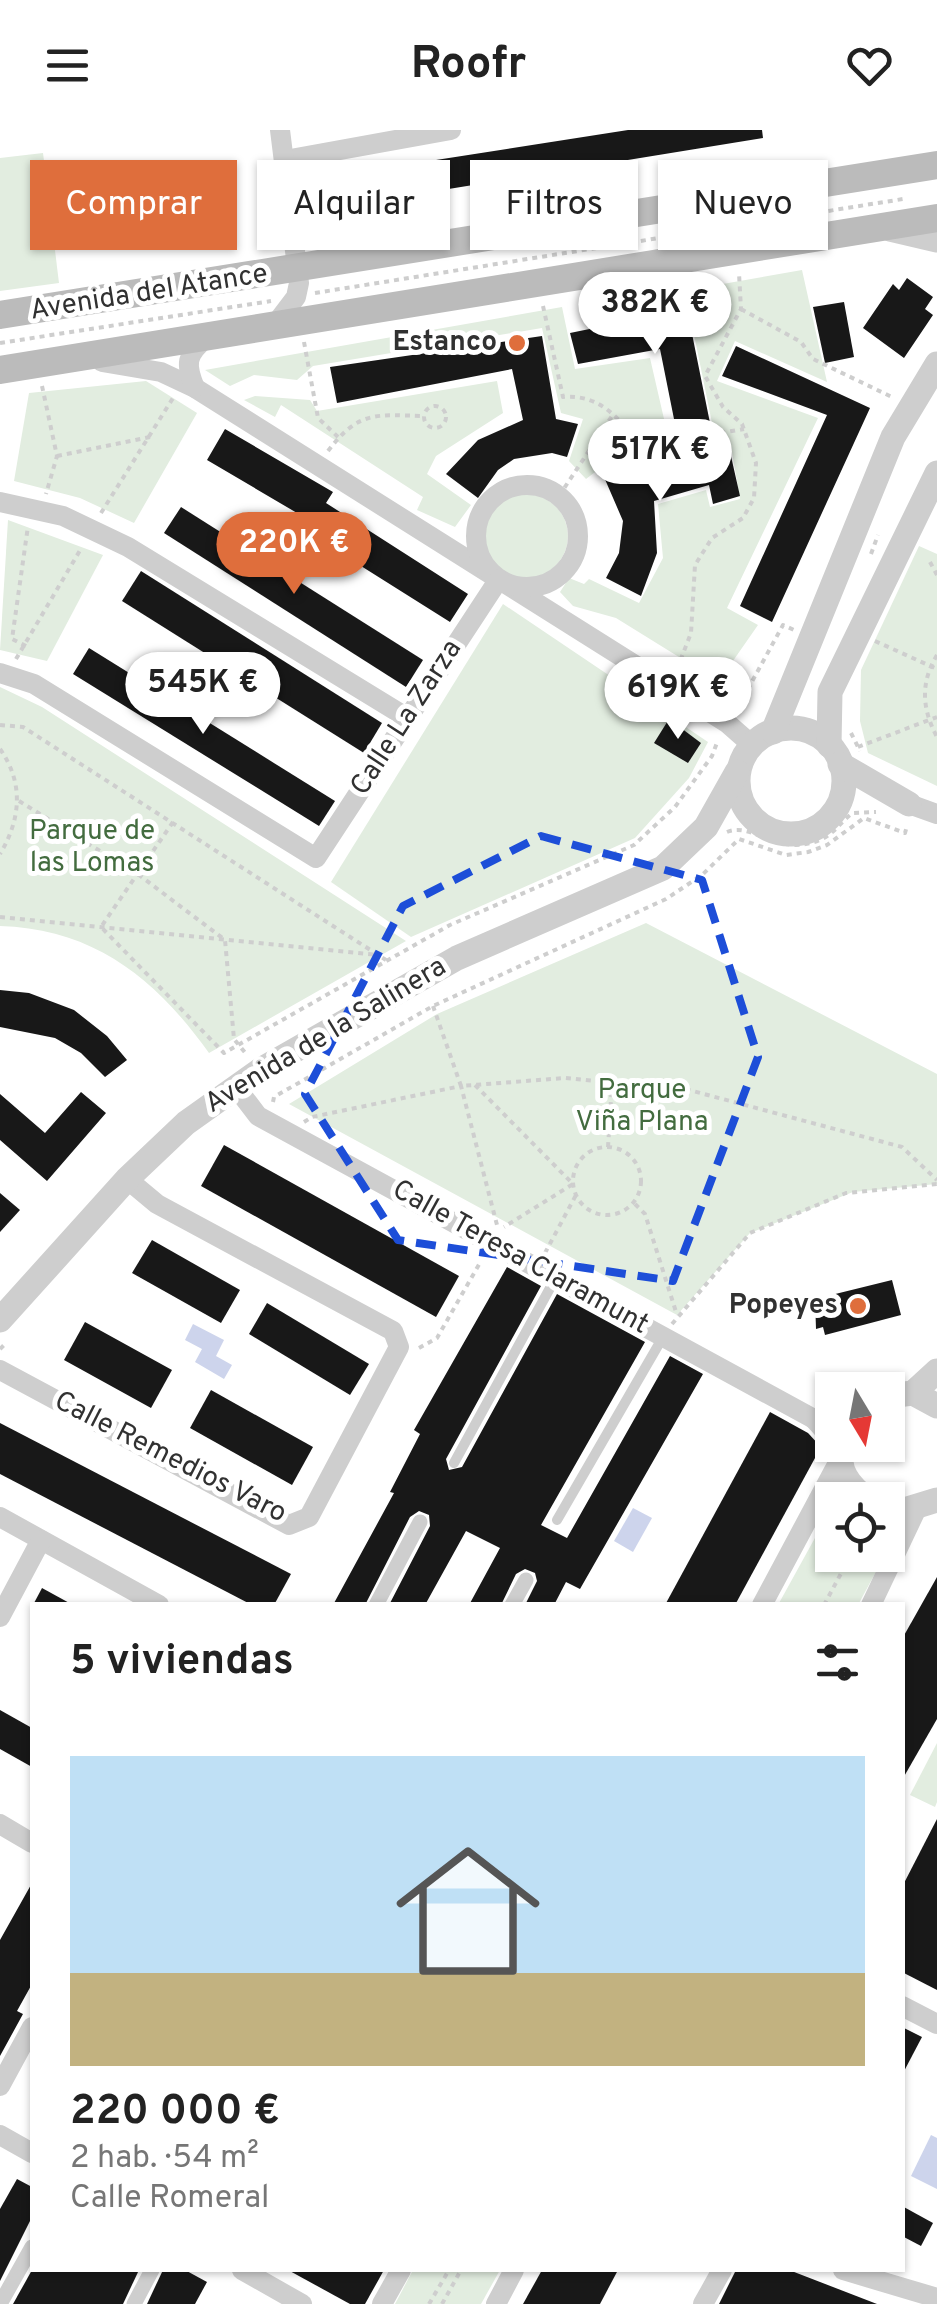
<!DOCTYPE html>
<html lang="es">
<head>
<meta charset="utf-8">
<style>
	:root { --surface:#fff; --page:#f6f6f6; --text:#222; --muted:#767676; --accent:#df6e3c }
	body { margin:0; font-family:Overpass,sans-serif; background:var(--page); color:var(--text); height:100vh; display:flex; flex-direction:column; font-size:38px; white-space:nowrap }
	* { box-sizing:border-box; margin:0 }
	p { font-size:32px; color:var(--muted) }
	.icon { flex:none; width:55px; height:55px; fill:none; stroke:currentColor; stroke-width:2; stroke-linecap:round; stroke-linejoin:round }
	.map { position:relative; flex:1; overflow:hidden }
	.details { position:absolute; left:30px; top:1472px; width:875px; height:670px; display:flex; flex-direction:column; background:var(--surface); border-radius:0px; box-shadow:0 2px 8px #0004 }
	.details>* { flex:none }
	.guide { position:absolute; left:30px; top:30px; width:878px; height:90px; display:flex; gap:20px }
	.needle { width:65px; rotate:170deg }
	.tools { position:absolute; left:815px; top:1242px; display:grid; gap:20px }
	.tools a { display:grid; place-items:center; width:90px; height:90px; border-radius:0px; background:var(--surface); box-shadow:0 2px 8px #0004; font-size:50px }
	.price { position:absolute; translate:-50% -85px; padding:0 22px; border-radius:35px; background:#fff; color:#222; font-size:32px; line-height:65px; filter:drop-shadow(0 2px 5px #0008) }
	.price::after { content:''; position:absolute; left:50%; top:60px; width:30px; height:22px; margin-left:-15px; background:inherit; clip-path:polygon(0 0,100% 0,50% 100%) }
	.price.active { background:var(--accent); color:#fff }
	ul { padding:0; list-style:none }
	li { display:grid; align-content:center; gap:20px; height:530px; padding:0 40px }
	li span { display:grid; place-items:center; height:310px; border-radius:0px; color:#555 }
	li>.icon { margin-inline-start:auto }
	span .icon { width:180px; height:180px; fill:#fffc; stroke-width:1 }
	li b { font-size:42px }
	h2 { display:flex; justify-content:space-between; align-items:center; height:120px; padding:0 40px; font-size:42px }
	.tag { padding:0 35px; border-radius:0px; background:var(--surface); box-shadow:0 2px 8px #0004; font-size:35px; line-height:90px }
	.tag.active { background:var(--accent); color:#fff }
	header { display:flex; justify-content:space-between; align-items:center; height:130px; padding:0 40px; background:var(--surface); font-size:45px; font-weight:700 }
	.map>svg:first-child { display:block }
	.green { fill:#e2ede0 }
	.water { fill:#cdd4ec }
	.building { fill:#181818 }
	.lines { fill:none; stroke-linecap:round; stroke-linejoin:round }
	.path { stroke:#cecece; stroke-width:4; stroke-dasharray:5 5; stroke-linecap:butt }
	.service { stroke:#cecece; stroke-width:10 }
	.pedestrian { stroke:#cecece; stroke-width:15 }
	.minor { stroke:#cecece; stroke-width:20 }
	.tertiary { stroke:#cecece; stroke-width:25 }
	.secondary { stroke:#bbb; stroke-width:28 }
	.marked { fill:none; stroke:#1d4ed8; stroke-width:8; stroke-dasharray:20 12; stroke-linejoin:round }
	.poi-dot { fill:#df6e3c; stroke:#fff; stroke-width:4 }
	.labels { text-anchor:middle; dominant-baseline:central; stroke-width:10; stroke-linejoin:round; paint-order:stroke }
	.street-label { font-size:28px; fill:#313131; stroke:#fff }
	.poi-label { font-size:28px; font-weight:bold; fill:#313131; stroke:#fff; text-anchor:end }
	.park-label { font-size:28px; fill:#436c3f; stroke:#fff }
</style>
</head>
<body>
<header><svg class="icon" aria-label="menu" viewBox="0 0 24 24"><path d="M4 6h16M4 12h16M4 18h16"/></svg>Roofr<svg class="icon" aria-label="heart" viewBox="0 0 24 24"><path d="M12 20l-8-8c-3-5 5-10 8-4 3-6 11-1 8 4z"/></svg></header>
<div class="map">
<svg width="937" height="2174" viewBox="0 0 937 2174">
	<rect width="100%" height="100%" fill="#fff"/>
	<g class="green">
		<path d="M43 23 59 153 0 161V28Z"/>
		<path d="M802 140 827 252 735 211 717 251 818 288 727 478 758 495 712 561 680 543 687 532 616 488 573 476 560 462 569 448 584 454 589 449 639 473 663 428 658 374 706 360 710 377 740 369 730 310 639 334 624 320 586 349 569 331 583 289 561 283 542 198 313 236 297 250 254 245 230 256 205 240 562 177 575 239 650 228 667 302 712 293 688 175 679 176 677 162Z"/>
		<path d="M146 251 197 283 134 393 80 368 14 351 29 263Z"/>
		<path d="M497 251 503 283 436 326 427 344 471 375 455 397 417 380 423 367 281 275 275 287 244 270 255 266 310 270 317 281Z"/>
		<circle cx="526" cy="406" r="42"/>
		<path d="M8 390 103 425 47 531 0 520Z"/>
		<path d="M919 416 937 424V656L868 623 860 591 861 540Z"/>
		<path d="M503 474 708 612 689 648 635 708 411 807 331 752Z"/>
		<path d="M0 557 42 577 406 811 209 923C156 849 95 799 0 796Z"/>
		<path d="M646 793 937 944V1054L853 1062 750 1103 677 1185 289 974 437 884Z"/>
		<path d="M832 1377V1425H885L858 1475H778Z"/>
		<path d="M937 1613V1672L935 1677 910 1665Z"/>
		<path d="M413 2140H500L481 2174H395Z"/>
	</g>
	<g class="water">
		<path d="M193 1194 224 1210 216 1226 232 1235 224 1249 195 1232 202 1219 185 1210Z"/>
		<path d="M633 1378 652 1388 633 1422 614 1411Z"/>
		<path d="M931 2005 937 2008V2059L911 2046Z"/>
	</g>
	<g class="building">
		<path d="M628 0H762L763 8 338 77 333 46Z"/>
		<path d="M907 148 933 167 925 179 933 185 904 228 863 198 893 154 899 160Z"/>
		<path d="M844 172 854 227 825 233 813 177Z"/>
		<path d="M687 179 710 293 676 299 660 219 578 234 570 203Z"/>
		<path d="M542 206 556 289 578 294 567 327 552 323 514 329 498 340 478 368 446 344 478 310 523 290 512 239 337 273 330 237Z"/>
		<path d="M736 216 870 278 772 492 740 476 827 285 722 246Z"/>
		<path d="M225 299 333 362 326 373 468 464 450 492 307 402 314 393 207 330Z"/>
		<path d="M728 313 740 366 713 374 709 355 654 371 657 423 641 466 606 448 619 423 623 391 604 347 627 326 638 338Z"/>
		<path d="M181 377 423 530 406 557 164 403Z"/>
		<path d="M141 441 382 593 364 623 122 471Z"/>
		<path d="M89 518 335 671 319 696 73 544Z"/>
		<path d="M669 589 701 613 688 633 654 613Z"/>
		<path d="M0 860 29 863 74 880 107 906 127 930 105 947 81 923 55 908 0 897Z"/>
		<path d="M81 962 106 983 47 1051 0 1010V964L45 1003Z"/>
		<path d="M224 1015 459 1146 436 1187 201 1056Z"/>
		<path d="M0 1063 20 1080 0 1102Z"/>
		<path d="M152 1110 240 1160 221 1193 132 1143Z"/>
		<path d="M507 1137 541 1156 446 1329 449 1340 462 1337 557 1164 645 1212 541 1395 567 1408 670 1226 703 1244 580 1459 566 1452 554 1475H525L537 1451 535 1443 525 1439 516 1444 501 1475H469L500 1418 466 1401 425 1475H389L430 1396 429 1385 419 1381 410 1387 365 1475H333L394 1363 390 1362 420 1304 414 1300Z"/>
		<path d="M892 1150 901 1185 825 1205 823 1197 816 1199 815 1169Z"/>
		<path d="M267 1173 369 1234 350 1265 249 1204Z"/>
		<path d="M85 1192 172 1240 151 1278 64 1230Z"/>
		<path d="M211 1260 313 1317 292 1355 190 1298Z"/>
		<path d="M770 1282 808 1303 821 1317 735 1475H665Z"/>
		<path d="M0 1293 291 1444 274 1475H252L0 1344Z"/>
		<path d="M937 1447V1589L902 1650V1509Z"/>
		<path d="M42 1458 73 1475H33Z"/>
		<path d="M0 1580 32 1598V1637L0 1619Z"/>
		<path d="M937 1689V1860L902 1842V1757Z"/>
		<path d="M32 1753V1854L17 1881 23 1884 0 1926V1810Z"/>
		<path d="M902 1897 922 1907 902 1945Z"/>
		<path d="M17 2049 32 2057V2087L0 2151V2079Z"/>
		<path d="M902 2076 933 2093 921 2116 902 2106Z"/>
		<path d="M32 2140H139L123 2174H13Z"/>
		<path d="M163 2140H185L207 2152 195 2174H147Z"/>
		<path d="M288 2140H384L365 2174H350Z"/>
		<path d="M542 2140H618L600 2174H523Z"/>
		<path d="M736 2140H789L877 2174H719Z"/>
	</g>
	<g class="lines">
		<g class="path">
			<path d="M315 163 903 69"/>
			<path d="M543 176 563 267C602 264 619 290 642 316L744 299"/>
			<path d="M741 179 801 212 813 229 894 268"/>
			<path d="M304 212 318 288 338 307"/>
			<path d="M0 213 271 171"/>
			<path d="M42 256 57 326 46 364"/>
			<circle cx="435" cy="287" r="11"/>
			<path d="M328 321C359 280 376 285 424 286"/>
			<path d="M57 326 150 307"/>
			<path d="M559 366 614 283"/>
			<path d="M101 383 173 268"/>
			<path d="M871 424 878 405"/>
			<path d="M930 432 937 445"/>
			<path d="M875 511 937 539"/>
			<path d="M26 516 12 509 28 396"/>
			<path d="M937 525C920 553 922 579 937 607"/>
			<path d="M16 529 82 417"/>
			<path d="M677 539 691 503 695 435 712 408 743 388 754 368 756 333 742 294 723 277 705 246 741 179 739 143"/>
			<path d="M738 577 783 495 794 500"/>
			<path d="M0 595 23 597 386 830"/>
			<path d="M851 603 860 621"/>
			<path d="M858 617 937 587"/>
			<path d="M0 619C24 653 21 689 0 724"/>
			<path d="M19 671 139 745 225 810 234 909 247 925"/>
			<path d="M173 692 101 797 224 923 450 795 634 715 675 677 712 626 718 610"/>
			<path d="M727 702C754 691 777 729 822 709 835 703 842 690 853 683L876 682"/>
			<path d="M0 787 377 825"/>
			<path d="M433 876 461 956 565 948 689 960 902 1017 937 1050"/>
			<path d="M475 955 573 1054 504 1097"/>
			<path d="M273 972 274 967 433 876 666 769 702 745 739 709 786 725 808 722 827 715 864 688 905 703 907 696"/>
			<path d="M304 992 312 987 461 956 497 1095"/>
			<path d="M608 1017 612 953"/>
			<circle cx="607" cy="1051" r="34"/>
			<path d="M635 1074 645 1084 677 1185"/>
			<path d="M545 1123 576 1065"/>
			<path d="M672 1194 750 1103 846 1063 937 1054"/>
			<path d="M419 1218 437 1208 481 1131"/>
			<path d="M0 1219 7 1212"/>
			<path d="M824 1475 851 1425"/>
			<path d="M429 2174 449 2140"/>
			<path d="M442 2174 461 2140"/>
		</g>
		<g class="service">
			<path d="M454 1333 555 1149"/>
			<path d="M557 1390 663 1207"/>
		</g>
		<g class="pedestrian">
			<path d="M376 1475 420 1392"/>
			<path d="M512 1475 526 1450"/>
			<path d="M0 2174 32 2117"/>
			<path d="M134 2174 152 2140"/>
		</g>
		<g class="minor">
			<path d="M285 30 451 0"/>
			<path d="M274 196 296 167 299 153 280 0"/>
			<path d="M102 232 161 242 195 258 727 593 752 615"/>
			<path d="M195 258C185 234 186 225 206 208"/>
			<circle cx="527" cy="406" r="51"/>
			<path d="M0 372 63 386 128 417 406 587"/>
			<path d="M0 543 34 554 316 728 499 449"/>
			<path d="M909 674 937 684"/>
			<path d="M235 956 258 986 814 1289"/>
			<path d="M0 1240 289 1395 309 1387 399 1217 393 1201 157 1074 127 1049"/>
			<path d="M832 1291 814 1289 832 1309"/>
			<path d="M0 1387 159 1475"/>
			<path d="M762 1475 839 1331"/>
			<path d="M871 1475 917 1378"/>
			<path d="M0 1487 41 1410"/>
			<path d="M0 1694 32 1713"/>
			<path d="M902 1876 937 1894"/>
			<path d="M0 1956 32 1897"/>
			<path d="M0 2005 32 2023"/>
			<path d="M242 2140 302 2174"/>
			<path d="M843 2140 937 2168"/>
			<path d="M382 2174 401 2140"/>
			<path d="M496 2174 514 2140"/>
			<path d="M703 2174 722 2140"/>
		</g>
		<g class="tertiary">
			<path d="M890 99 937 110"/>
			<circle cx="791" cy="651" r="53"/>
			<path d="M773 602 893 307 937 234"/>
			<path d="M829 615 830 562 937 343"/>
			<path d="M840 634 909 674"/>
			<path d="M0 1190 127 1049 186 993 262 939 457 828 663 738 706 697 737 642"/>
			<path d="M913 1263 937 1241"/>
			<path d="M888 1266 913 1263 937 1276"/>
			<path d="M842 1315C836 1340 849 1356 868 1370"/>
			<path d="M888 1378 901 1381 937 1370"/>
		</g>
		<g class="secondary">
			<path d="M0 185 937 35"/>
			<path d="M0 240 937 88"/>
		</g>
	</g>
	<path class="marked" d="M541 706 702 750 758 927 673 1151 398 1110 305 964 403 776Z"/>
	<g class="poi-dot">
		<circle cx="517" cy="213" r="10"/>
		<circle cx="858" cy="1176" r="10"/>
	</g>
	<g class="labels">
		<g class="street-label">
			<text transform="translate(149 163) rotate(-9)">Avenida del Atance</text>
			<text transform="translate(407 588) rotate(-57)">Calle La Zarza</text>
			<text transform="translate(326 906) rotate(-31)">Avenida de la Salinera</text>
			<text transform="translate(520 1128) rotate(29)">Calle Teresa Claramunt</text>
			<text transform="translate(170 1328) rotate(27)">Calle Remedios Varo</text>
		</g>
		<g class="poi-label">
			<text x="497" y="213">Estanco</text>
			<text x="838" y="1176">Popeyes</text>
		</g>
		<g class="park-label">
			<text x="92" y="702">Parque de<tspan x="92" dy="32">las Lomas</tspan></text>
			<text x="642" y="961">Parque<tspan x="642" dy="32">Viña Plana</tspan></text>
		</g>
	</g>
</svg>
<div class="tools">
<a><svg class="needle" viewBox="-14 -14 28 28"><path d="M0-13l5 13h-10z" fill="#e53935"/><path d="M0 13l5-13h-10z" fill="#767676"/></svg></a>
<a><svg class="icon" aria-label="locate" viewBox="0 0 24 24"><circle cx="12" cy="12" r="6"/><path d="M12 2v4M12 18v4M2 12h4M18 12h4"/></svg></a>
</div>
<b class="price" style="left:655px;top:227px">382K €</b>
<b class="price" style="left:660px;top:374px">517K €</b>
<b class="price active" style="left:294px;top:467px">220K €</b>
<b class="price" style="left:203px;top:607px">545K €</b>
<b class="price" style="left:678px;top:612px">619K €</b>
<div class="guide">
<a class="tag active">Comprar</a>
<a class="tag">Alquilar</a>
<a class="tag">Filtros</a>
<a class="tag">Nuevo</a>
</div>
<section class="details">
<h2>5 viviendas<svg class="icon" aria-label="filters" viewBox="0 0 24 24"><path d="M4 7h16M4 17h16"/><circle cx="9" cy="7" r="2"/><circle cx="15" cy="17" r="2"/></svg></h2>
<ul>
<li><span style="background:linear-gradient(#bfe0f5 70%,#c2b280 0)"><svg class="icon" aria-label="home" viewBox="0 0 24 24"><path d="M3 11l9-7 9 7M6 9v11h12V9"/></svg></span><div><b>220 000 €</b><p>2 hab. · 54 m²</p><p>Calle Romeral</p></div></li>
</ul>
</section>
</div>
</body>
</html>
